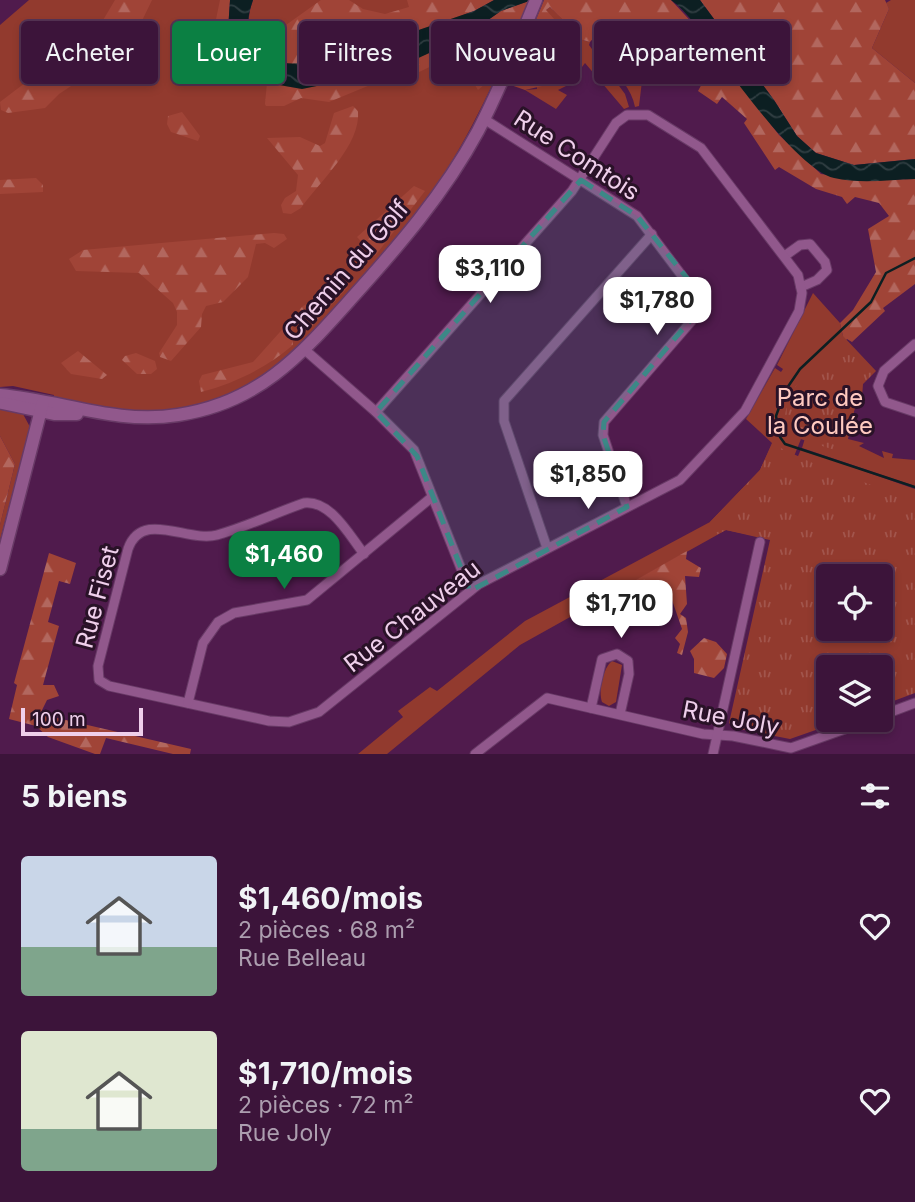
<!DOCTYPE html>
<html lang="fr">
<head>
<meta charset="utf-8">
<style>
	:root { --surface:#3c143a; --page:#431d42; --text:#f1f3f6; --muted:#ac9eaf; --line:#553354; --accent:#0b8043 }
	body { margin:0; font-family:Inter,sans-serif; background:var(--page); color:var(--text); height:100vh; display:flex; flex-direction:column; font-size:26px; white-space:nowrap }
	* { box-sizing:border-box; margin:0 }
	p { font-size:23px; color:var(--muted) }
	.icon { flex:none; width:38px; height:38px; fill:none; stroke:currentColor; stroke-width:2; stroke-linecap:round; stroke-linejoin:round }
	.map { position:relative; height:754px; overflow:hidden }
	.drawer { display:flex; flex-direction:column; background:var(--surface); flex:1 }
	.drawer>* { flex:none }
	.top-card { position:absolute; left:21px; top:21px; width:873px; height:63px; display:flex; gap:14px }
	.fabs { position:absolute; left:816px; top:564px; display:grid; gap:14px }
	.fabs a { display:grid; place-items:center; width:77px; height:77px; border-radius:7px; background:var(--surface); box-shadow:0 4px 10px #0003,0 0 0 2px var(--line); font-size:35px }
	.scale { position:absolute; left:21px; bottom:18px; width:122px; box-sizing:border-box; padding-left:7px; border:4px solid #efcfeb; border-top:0; font-size:19px; line-height:24px; white-space:nowrap; color:#efcfeb; -webkit-text-stroke:5px #291227; paint-order:stroke }
	.price { position:absolute; translate:-50% -60px; padding:0 16px; border-radius:14px; background:#fff; color:#222; font-size:23px; line-height:46px; filter:drop-shadow(0 2px 4px #0008) }
	.price::after { content:''; position:absolute; left:50%; top:42px; width:21px; height:16px; margin-left:-10px; background:inherit; clip-path:polygon(0 0,100% 0,50% 100%) }
	.price.selected { background:var(--accent); color:#fff }
	ul { padding:0; list-style:none }
	li { display:flex; align-items:center; gap:21px; height:175px; padding:0 21px }
	li span { display:grid; place-items:center; flex:none; width:196px; height:140px; border-radius:7px; color:#555 }
	li>.icon { margin-inline-start:auto }
	span .icon { width:84px; height:84px; fill:#fffc; stroke-width:1 }
	li b { font-size:30px }
	h2 { display:flex; justify-content:space-between; align-items:center; height:84px; padding:0 21px; font-size:30px }
	.pill { padding:0 24px; border-radius:7px; background:var(--surface); box-shadow:0 4px 10px #0003,0 0 0 2px var(--line); font-size:24px; line-height:63px }
	.pill.selected { background:var(--accent); color:#fff }
	.map>svg:first-child { display:block }
	.grass { fill:#923a2e }
	.forest { fill:url(#forest-firs) }
	.park { fill:url(#park-tufts); fill-rule:evenodd }
	.water { fill:url(#water-waves) }
	.lines { fill:none; stroke-linecap:round; stroke-linejoin:round }
	.stream { stroke:#0c1f22; stroke-width:2.5 }
	.street-casing { stroke:#683a66; stroke-width:11 }
	.secondary-casing { stroke:#683a66; stroke-width:15 }
	.street { stroke:#91588c; stroke-width:9 }
	.secondary { stroke:#91588c; stroke-width:12 }
	.marked { fill:#3c8887; fill-opacity:0.2; stroke:#3c8887; stroke-width:5; stroke-dasharray:14 9; stroke-linejoin:round }
	.labels { text-anchor:middle; dominant-baseline:central; stroke-width:6; stroke-linejoin:round; paint-order:stroke }
	.street-label { font-size:24px; fill:#efcfeb; stroke:#291227 }
	.park-label { font-size:24px; fill:#ffcac0; stroke:#291227 }
</style>
</head>
<body>
<div class="map">
<svg width="915" height="754" viewBox="0 0 915 754">
	<defs>
		<pattern id="forest-firs" width="22" height="20" patternUnits="userSpaceOnUse" patternTransform="scale(1.75)"><rect width="22" height="20" fill="#a04437"/><path d="M5 1l3.5 6h-7zM16 11l3.5 6h-7z" fill="#b2675e"/></pattern>
		<pattern id="park-tufts" width="24" height="20" patternUnits="userSpaceOnUse" patternTransform="scale(1.75)"><rect width="24" height="20" fill="#923a2e"/><path d="M3 7l-1-3M5 7V3M7 7l1-3M15 17l-1-3M17 17v-4M19 17l1-3" fill="none" stroke="#a2554c"/></pattern>
		<pattern id="water-waves" width="16" height="10" patternUnits="userSpaceOnUse" patternTransform="scale(1.75)"><rect width="16" height="10" fill="#0c1f22"/><path d="M0 5q4-4 8 0t8 0" fill="none" stroke="#303e42"/></pattern>
	</defs>
	<rect width="100%" height="100%" fill="#501b4d"/>
	<g class="grass">
		<path d="M29 0H230C222 33 236 74 271 85L412 61 464 37 501 11 529 1C497 78 463 153 413 220 391 248 367 273 343 300 307 340 272 378 221 399 167 422 110 408 54 400V395L13 386 0 387V25Z"/>
		<path d="M253 0H494C427 37 350 50 275 62 250 44 243 29 253 0Z"/>
		<path d="M891 0H915V83L872 48 889 9 886 3Z"/>
		<path d="M550 7C560 16 570 26 579 39L590 42 589 45 625 94 629 107 624 109 585 63 582 67 576 62 572 83 558 90 567 95 556 109 525 90 537 89 535 62 519 60 530 34 540 37 546 10Z"/>
		<path d="M617 44 642 81 639 106 635 107C632 89 617 76 611 59Z"/>
		<path d="M813 293 840 323 843 336 796 387 801 439 772 511H746L765 538 726 530 520 645 387 754H358L403 717 398 711 430 687 437 691 525 621 710 522 760 470 772 443 746 419 775 368 781 372 783 369 777 365Z"/>
		<path d="M857 398 848 439 864 443 859 446 884 458 882 451 893 454 892 458 915 460V486L802 448 806 435Z"/>
		<path d="M0 409 23 414 30 427 0 540V525L15 464 0 436Z"/>
		<path d="M801 449 915 489V503L787 483Z"/>
		<path d="M612 661 622 665 616 702 609 706 602 702C598 691 603 668 612 661Z"/>
	</g>
	<g class="forest">
		<path d="M115 0H152L135 35 119 54 59 94 45 108 8 113 1 110 0 102 21 86 62 62 70 45 99 27Z"/>
		<path d="M220 0H230L228 30 234 53 218 56 212 39Z"/>
		<path d="M321 0H349L363 9 385 14 409 7 407 0H494L474 11 369 47C339 50 300 73 273 61L281 42 280 34 286 25Z"/>
		<path d="M544 0H671L698 29 779 135 821 174 865 180 915 179V284L883 308 885 311 852 342 847 339 799 389 795 387 843 336 840 323 853 310 876 272 868 229 889 216 879 203 855 197 847 204 842 197 816 189 779 167 775 170 744 123 747 119 722 97 717 104 698 91 704 80 684 67 680 73 646 52 642 81 617 44 599 32 590 42 579 39C570 26 560 17 550 7L546 10 554 19V31L545 38 530 34Z"/>
		<path d="M700 0H885L889 9 872 48 915 83V159L854 165 816 153 797 136 774 100Z"/>
		<path d="M529 1C516 33 506 68 478 90 471 76 460 76 452 63L471 53V32L501 11Z"/>
		<path d="M464 37 463 49 460 52 413 75 387 78 329 102 301 98 284 106H266L265 104 267 83 302 89 371 75Z"/>
		<path d="M518 60C536 63 545 66 542 86L525 90 508 84Z"/>
		<path d="M353 106 358 111C361 145 320 181 301 208L291 214 283 213 281 205 285 198 296 191 298 175 267 138 300 137 320 146 325 143 334 113Z"/>
		<path d="M182 112 200 136 198 141 171 132 167 124 168 116Z"/>
		<path d="M36 178 43 185V192L0 194V180Z"/>
		<path d="M414 186 425 191 375 256 357 237Z"/>
		<path d="M274 233 284 234 287 239 274 248 265 243 256 244 248 277 223 302 206 306 202 314 201 327 171 361 160 357 159 353 177 325V312L173 303 139 273 76 271 69 259 83 250Z"/>
		<path d="M335 277 348 287 308 330 299 311C303 304 307 305 313 299 322 291 323 283 335 277Z"/>
		<path d="M288 323 292 324 293 345C266 368 235 383 201 392L199 381 202 375 253 362Z"/>
		<path d="M78 351 107 375 102 379 71 374 61 363Z"/>
		<path d="M136 353 155 361 157 369 151 374H137L122 360 125 356Z"/>
		<path d="M0 436 15 464 0 525Z"/>
		<path d="M687 551 686 559 701 568 699 577 685 576 687 604 680 614 686 618 688 632 682 655 677 653 680 644 675 638 682 629 672 600 664 594 653 596 649 602 644 599 642 606 647 613 637 626 625 619 627 615H632L640 591H632L623 597 618 590Z"/>
		<path d="M49 553 76 563 70 584 59 581 48 622 59 626 43 685H54L59 696 47 700 40 714 191 749 190 754H173L106 738 100 754H95L48 737 36 726 9 719 17 685 14 683Z"/>
		<path d="M704 638 716 642 727 654 724 668 714 678 694 673V659L690 651Z"/>
	</g>
	<g class="park">
		<path d="M843 336 876 371 863 384 862 397 857 398 844 453 785 434C780 390 813 364 843 336Z"/>
		<path d="M772 444 817 465 915 501V693L880 706V667H828V719H847L790 739 735 728 729 723 770 540 726 530 716 535 710 522 760 470ZM828 576H880V628H828Z"/>
	</g>
	<g class="water">
		<path d="M230 0H253C247 18 245 30 257 46 286 83 331 50 369 47L474 11 494 0H532L501 11 464 37 412 61 371 75 302 89 262 82 240 63 228 30Z"/>
		<path d="M671 0H700L774 100 797 136 816 153 854 165 915 159V179C889 180 859 184 834 178 800 170 738 84 716 54 703 36 689 13 671 0Z"/>
		<path d="M64 42 69 48 68 53 45 70 34 72 28 69 37 47Z"/>
	</g>
	<g class="lines">
		<path class="stream" d="M915 258 886 273 871 302 800 369 785 391 776 416 780 437 785 444 915 487"/>
		<g class="street-casing">
			<g id="street">
				<path d="M484 119 637 216 698 297 699 310 695 317 604 422 603 435 627 507"/>
				<path d="M786 255 800 245 810 244 825 262 827 270 817 280 801 287"/>
				<path d="M915 344 884 371 878 386 885 402 915 412"/>
				<path d="M305 350 376 412 414 450 470 591"/>
				<path d="M547 548 504 421V401L652 234"/>
				<path d="M364 554C349 535 331 500 304 503 275 513 246 527 217 535 188 543 142 509 128 549L98 666 99 680 109 686 269 721 289 722 319 712 479 584 680 480 745 411 799 311 802 293 798 275 701 148 648 115H627L616 123 572 191 376 412"/>
				<path d="M188 703 203 643 218 622 234 613 307 600 432 497"/>
				<path d="M591 708 602 659 617 654 628 661 629 674 620 714"/>
				<path d="M880 716 915 703"/>
				<path d="M475 754 547 698 703 734 733 736 791 748 873 719"/>
				<path d="M713 754 760 542"/>
			</g>
		</g>
		<g class="secondary-casing">
			<g id="secondary">
				<path d="M0 395C61 400 116 425 178 415 258 403 299 357 350 300 397 248 444 194 478 131 500 89 518 44 536 0"/>
				<path d="M2 403 54 414H77"/>
				<path d="M0 569 43 402"/>
			</g>
		</g>
		<use href="#street" class="street"/>
		<use href="#secondary" class="secondary"/>
	</g>
	<path class="marked" d="M581 180 637 216 695 288 699 310 604 422 603 435 627 507 470 591 417 456 376 412Z"/>
	<g class="labels">
		<g class="street-label">
			<text transform="translate(577 155) rotate(33)">Rue Comtois</text>
			<text transform="translate(346 270) rotate(-49)">Chemin du Golf</text>
			<text transform="translate(97 597) rotate(-75)">Rue Fiset</text>
			<text transform="translate(412 616) rotate(-38)">Rue Chauveau</text>
			<text transform="translate(731 718) rotate(11)">Rue Joly</text>
		</g>
		<g class="park-label">
			<text x="820" y="397">Parc de<tspan x="820" dy="28">la Coulée</tspan></text>
		</g>
	</g>
</svg>
<div class="fabs">
<a><svg class="icon" aria-label="locate" viewBox="0 0 24 24"><circle cx="12" cy="12" r="6"/><path d="M12 2v4M12 18v4M2 12h4M18 12h4"/></svg></a>
<a><svg class="icon" aria-label="layers" viewBox="0 0 24 24"><path d="M12 4l9 5-9 5-9-5zM3 14l9 5 9-5"/></svg></a>
</div>
<div class="scale">100 m</div>
<b class="price" style="left:490px;top:305px">$3,110</b>
<b class="price" style="left:657px;top:337px">$1,780</b>
<b class="price" style="left:588px;top:511px">$1,850</b>
<b class="price selected" style="left:284px;top:591px">$1,460</b>
<b class="price" style="left:621px;top:640px">$1,710</b>
<div class="top-card">
<a class="pill">Acheter</a>
<a class="pill selected">Louer</a>
<a class="pill">Filtres</a>
<a class="pill">Nouveau</a>
<a class="pill">Appartement</a>
</div>
</div>
<section class="drawer">
<h2>5 biens<svg class="icon" aria-label="filters" viewBox="0 0 24 24"><path d="M4 7h16M4 17h16"/><circle cx="9" cy="7" r="2"/><circle cx="15" cy="17" r="2"/></svg></h2>
<ul>
<li><span style="background:linear-gradient(#c9d6e8 65%,#7fa58c 0)"><svg class="icon" aria-label="home" viewBox="0 0 24 24"><path d="M3 11l9-7 9 7M6 9v11h12V9"/></svg></span><div><b>$1,460/mois</b><p>2 pièces · 68 m²</p><p>Rue Belleau</p></div><svg class="icon" aria-label="heart" viewBox="0 0 24 24"><path d="M12 20l-8-8c-3-5 5-10 8-4 3-6 11-1 8 4z"/></svg></li>
<li><span style="background:linear-gradient(#dfe7d0 70%,#7fa58c 0)"><svg class="icon" aria-label="home" viewBox="0 0 24 24"><path d="M3 11l9-7 9 7M6 9v11h12V9"/></svg></span><div><b>$1,710/mois</b><p>2 pièces · 72 m²</p><p>Rue Joly</p></div><svg class="icon" aria-label="heart" viewBox="0 0 24 24"><path d="M12 20l-8-8c-3-5 5-10 8-4 3-6 11-1 8 4z"/></svg></li>
</ul>
</section>
</body>
</html>
